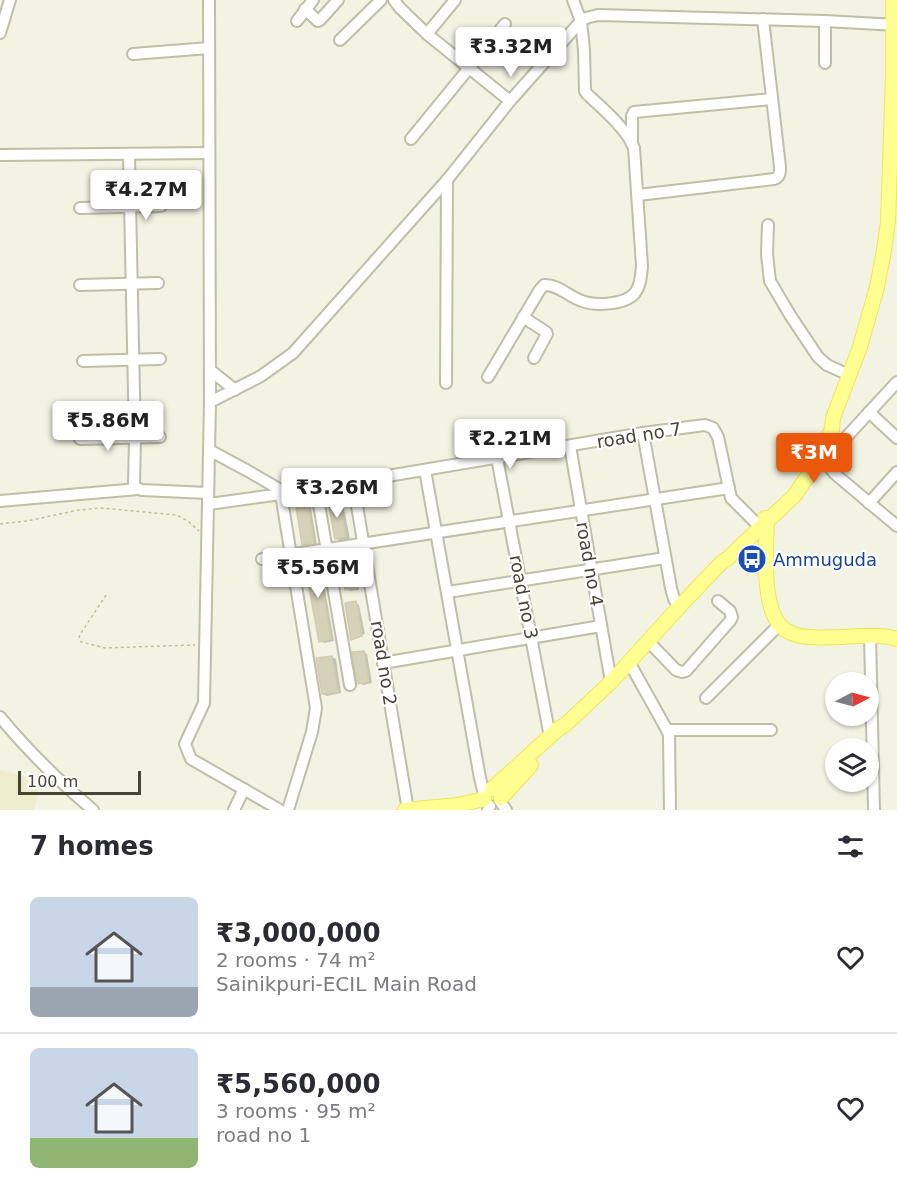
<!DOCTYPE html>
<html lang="en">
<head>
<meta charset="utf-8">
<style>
	:root { --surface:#fff; --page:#f7f7f7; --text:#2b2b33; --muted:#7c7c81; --line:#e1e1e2; --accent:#ea580c }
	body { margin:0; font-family:"DejaVu Sans",sans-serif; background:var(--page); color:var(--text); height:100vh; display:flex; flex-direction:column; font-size:22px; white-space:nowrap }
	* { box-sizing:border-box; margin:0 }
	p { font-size:20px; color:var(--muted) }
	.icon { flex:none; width:33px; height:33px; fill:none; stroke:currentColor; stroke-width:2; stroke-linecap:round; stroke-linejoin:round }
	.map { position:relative; height:810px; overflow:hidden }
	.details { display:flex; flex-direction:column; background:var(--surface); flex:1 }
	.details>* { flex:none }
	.needle { width:39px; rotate:84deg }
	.tools { position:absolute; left:825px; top:672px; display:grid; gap:12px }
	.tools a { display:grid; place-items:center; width:54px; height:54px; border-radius:50%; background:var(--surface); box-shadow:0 2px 4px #0004; font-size:30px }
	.scale { position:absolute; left:18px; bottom:15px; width:123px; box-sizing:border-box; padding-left:6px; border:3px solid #464434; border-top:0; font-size:16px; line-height:21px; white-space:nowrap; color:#464434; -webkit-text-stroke:4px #fff; paint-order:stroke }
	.price { position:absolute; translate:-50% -51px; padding:0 14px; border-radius:6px; background:#fff; color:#222; font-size:20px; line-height:39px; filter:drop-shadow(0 2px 3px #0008) }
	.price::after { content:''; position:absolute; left:50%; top:36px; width:18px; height:14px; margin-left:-9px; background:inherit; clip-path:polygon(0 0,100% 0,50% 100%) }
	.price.active { background:var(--accent); color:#fff }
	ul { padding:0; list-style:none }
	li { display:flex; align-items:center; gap:18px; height:150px; padding:0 30px }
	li+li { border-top:2px solid var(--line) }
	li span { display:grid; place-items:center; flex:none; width:168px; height:120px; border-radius:9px; color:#555 }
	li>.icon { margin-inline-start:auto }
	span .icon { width:72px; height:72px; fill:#fffc; stroke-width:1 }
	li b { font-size:26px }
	h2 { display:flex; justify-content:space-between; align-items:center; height:72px; padding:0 30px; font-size:26px }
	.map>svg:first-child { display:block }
	.education { fill:#eeedcd }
	.shadow { fill:#0003 }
	.building { fill:#d6d2b9; stroke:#d1cdac; stroke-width:1.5 }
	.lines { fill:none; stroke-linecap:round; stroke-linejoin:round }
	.minor-casing { stroke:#bfbea6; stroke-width:14 }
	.major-casing { stroke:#ebe75a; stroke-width:16 }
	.path { stroke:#c2bf96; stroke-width:1.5; stroke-dasharray:3 3; stroke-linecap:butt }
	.minor { stroke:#fff; stroke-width:10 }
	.major { stroke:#fffe91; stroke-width:14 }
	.labels { text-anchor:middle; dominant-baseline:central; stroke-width:4.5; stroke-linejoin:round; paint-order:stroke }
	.street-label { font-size:18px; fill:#464434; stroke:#fff }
	.transit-label { font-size:18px; fill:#164399; stroke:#fff; text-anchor:start }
</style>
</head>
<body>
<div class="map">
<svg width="897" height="810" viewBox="0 0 897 810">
	<rect width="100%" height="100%" fill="#f3f3e4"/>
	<path class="education" d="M0 770 41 780 34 810H0Z"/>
	<g class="shadow">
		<path d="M339 502 343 504 350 539 340 541 336 538Z"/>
		<path d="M307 505 311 508 317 545 308 547 304 544Z"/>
		<path d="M350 555 354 557 359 590 350 591 346 589Z"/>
		<path d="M317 560 320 562 334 641 324 643 320 641Z"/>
		<path d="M355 602 359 605 365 634 353 637V640L352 639Z"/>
		<path d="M363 652 367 654 372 683 363 685 359 683Z"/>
		<path d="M332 657 336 659 341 693 327 696 323 694Z"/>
	</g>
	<g class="building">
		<path d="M339 500 346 537 335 539 328 502Z"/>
		<path d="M308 504 314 544 302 545 296 506Z"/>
		<path d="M351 553 356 588 345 590 339 555Z"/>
		<path d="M317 558 331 639 319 642 304 560Z"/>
		<path d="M356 601 362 636 351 640 345 603Z"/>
		<path d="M364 651 369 682 357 684 352 652Z"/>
		<path d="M332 656 338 692 322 694 316 658Z"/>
	</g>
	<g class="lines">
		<g class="minor-casing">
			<g id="minor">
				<path d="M209 0 210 402 204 703 185 744 191 759 280 810"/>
				<path d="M394 0 400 8 427 34 510 101"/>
				<path d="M305 9 318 21 320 20 338 0"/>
				<path d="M297 21 313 0"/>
				<path d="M825 21V63"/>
				<path d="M0 33 10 0"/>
				<path d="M427 34 455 0"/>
				<path d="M340 40 381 0"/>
				<path d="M133 54 209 48"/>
				<path d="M411 139 505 24"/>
				<path d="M632 144V116L634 112 772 99"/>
				<path d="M0 155 209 153"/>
				<path d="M129 155 135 440 134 484 136 488 142 490 208 493"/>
				<path d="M638 195 774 179C780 177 780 173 780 167L763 19"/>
				<path d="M80 208 161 206"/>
				<path d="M768 225 767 254 770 281 790 315 818 357 827 365 849 375"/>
				<path d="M80 285 158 283"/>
				<path d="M523 317 546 332 547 334 534 358"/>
				<path d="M83 361 160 359"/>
				<path d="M210 370 235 390"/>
				<path d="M488 377 539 291 544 285C558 284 569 297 582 301 595 306 625 305 635 293 641 285 641 275 642 266L634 148C627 129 602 108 587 94L585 91 584 50 581 21 573 0"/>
				<path d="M897 382 829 456C827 464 830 468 835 474L897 526"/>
				<path d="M446 383 447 180"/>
				<path d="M210 402 261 376 293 353 447 180 510 101 581 21 586 18 598 15 825 21 897 25"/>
				<path d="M869 412 897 438"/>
				<path d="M643 433 671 588 674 599 679 607"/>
				<path d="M80 439 160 437"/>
				<path d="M570 446 611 682"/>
				<path d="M209 450 248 471 286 493"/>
				<path d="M497 458 550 737"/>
				<path d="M425 470 480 778 484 794"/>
				<path d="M353 482 408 810"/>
				<path d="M316 487 350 685"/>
				<path d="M281 494 316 708 312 732 288 810"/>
				<path d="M0 501 138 489"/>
				<path d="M869 503 897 472"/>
				<path d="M209 504 281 494 643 433 705 425 713 428 718 437 731 498 756 523"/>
				<path d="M262 559 729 488"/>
				<path d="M448 592 665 558"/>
				<path d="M870 636 874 810"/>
				<path d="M648 641 676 670 682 672 686 671 730 621 732 617 730 611 718 601"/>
				<path d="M629 662 667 730 669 735 670 810"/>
				<path d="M383 663 601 626"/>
				<path d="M706 698 779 625"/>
				<path d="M0 717C27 750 60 782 93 810"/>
				<path d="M667 730H771"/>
				<path d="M500 801 506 810"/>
				<path d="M234 810 244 789"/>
				<path d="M488 810 490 806"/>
			</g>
		</g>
		<g class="major-casing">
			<g id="major">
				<path d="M765 518 767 522C766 548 760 616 787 631 803 640 824 637 842 637 860 636 880 634 897 639"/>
				<path d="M492 789 558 729 565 725 611 682 679 607 722 562 727 559 795 495 814 466 832 429 833 418 860 347 877 287 883 256 888 222 893 77V0"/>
				<path d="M501 798 531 765"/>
				<path d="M405 810 458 805 484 799"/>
			</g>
		</g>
		<g class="path">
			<path d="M0 524 27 521 79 510 101 508 177 515 189 522 199 531"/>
			<path d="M106 595 81 633 79 637 81 642 105 648 195 645"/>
		</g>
		<use href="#minor" class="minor"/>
		<use href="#major" class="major"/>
	</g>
	<defs>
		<g id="bus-disc" transform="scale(1.5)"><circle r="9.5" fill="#1a4fb4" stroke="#fff"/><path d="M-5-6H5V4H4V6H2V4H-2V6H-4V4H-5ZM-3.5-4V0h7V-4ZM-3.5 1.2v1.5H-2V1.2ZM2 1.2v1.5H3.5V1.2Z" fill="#fff"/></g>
	</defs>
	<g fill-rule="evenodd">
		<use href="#bus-disc" x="752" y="559"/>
	</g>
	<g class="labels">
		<g class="street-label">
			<text transform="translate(639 435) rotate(-9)">road no 7</text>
			<text transform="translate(590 564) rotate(80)">road no 4</text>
			<text transform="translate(524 597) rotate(79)">road no 3</text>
			<text transform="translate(384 663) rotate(81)">road no 2</text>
		</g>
		<g class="transit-label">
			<text x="773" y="559">Ammuguda</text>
		</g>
	</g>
</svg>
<div class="tools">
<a><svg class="needle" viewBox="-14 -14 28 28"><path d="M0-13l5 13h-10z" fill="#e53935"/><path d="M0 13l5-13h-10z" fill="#7c7c81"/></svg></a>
<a><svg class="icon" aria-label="layers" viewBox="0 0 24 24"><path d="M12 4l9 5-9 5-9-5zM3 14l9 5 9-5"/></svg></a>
</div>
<div class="scale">100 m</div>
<b class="price" style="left:511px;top:78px">₹3.32M</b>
<b class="price" style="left:146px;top:221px">₹4.27M</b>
<b class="price" style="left:108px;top:452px">₹5.86M</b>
<b class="price" style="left:510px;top:470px">₹2.21M</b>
<b class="price active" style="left:814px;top:484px">₹3M</b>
<b class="price" style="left:337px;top:519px">₹3.26M</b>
<b class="price" style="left:318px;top:599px">₹5.56M</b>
</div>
<section class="details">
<h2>7 homes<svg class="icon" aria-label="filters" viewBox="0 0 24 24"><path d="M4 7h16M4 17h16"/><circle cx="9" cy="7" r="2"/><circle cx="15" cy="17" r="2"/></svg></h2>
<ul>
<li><span style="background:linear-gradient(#c9d6e8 75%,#9aa5b1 0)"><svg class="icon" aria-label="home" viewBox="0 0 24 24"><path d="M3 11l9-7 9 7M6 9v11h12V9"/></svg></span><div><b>₹3,000,000</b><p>2 rooms · 74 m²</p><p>Sainikpuri-ECIL Main Road</p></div><svg class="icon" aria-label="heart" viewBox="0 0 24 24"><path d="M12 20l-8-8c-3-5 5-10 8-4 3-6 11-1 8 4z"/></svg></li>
<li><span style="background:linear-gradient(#c9d6e8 75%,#8fb573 0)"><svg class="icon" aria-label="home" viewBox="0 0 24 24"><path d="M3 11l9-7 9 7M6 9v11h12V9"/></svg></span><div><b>₹5,560,000</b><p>3 rooms · 95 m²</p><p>road no 1</p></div><svg class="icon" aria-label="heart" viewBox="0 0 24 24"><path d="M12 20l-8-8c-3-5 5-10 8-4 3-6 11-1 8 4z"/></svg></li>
</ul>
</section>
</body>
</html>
